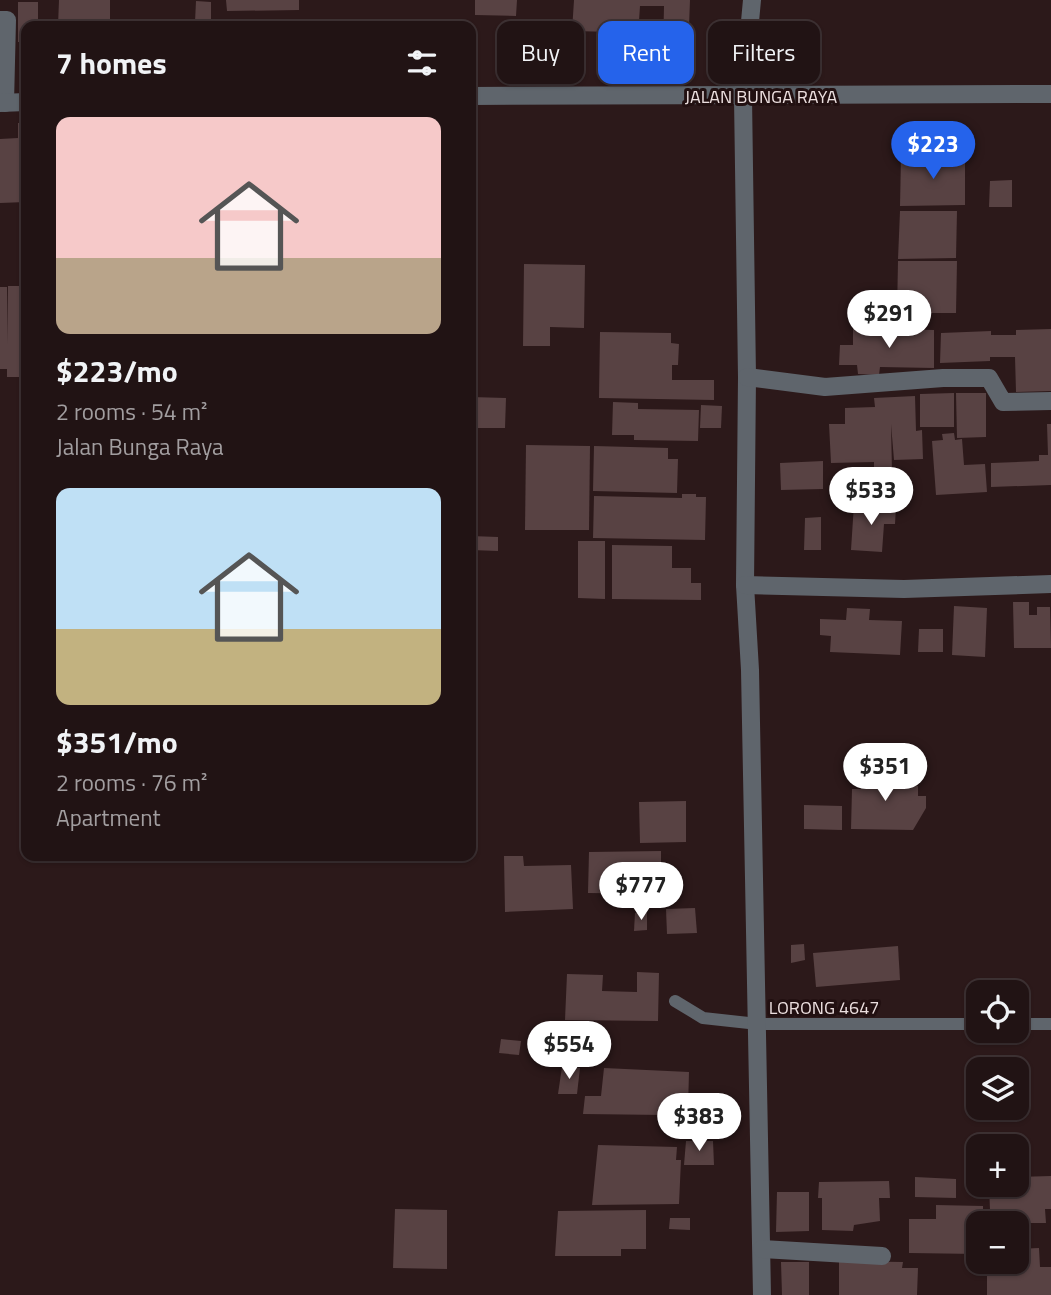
<!DOCTYPE html>
<html lang="en">
<head>
<meta charset="utf-8">
<style>
	:root { --surface:#211314; --page:#291c1d; --text:#f1f3f6; --muted:#a29ea0; --line:#3e3234; --accent:#2563eb }
	body { margin:0; font-family:"Titillium Web",sans-serif; background:var(--page); color:var(--text); height:100vh; display:flex; flex-direction:column; font-size:26px; white-space:nowrap }
	* { box-sizing:border-box; margin:0 }
	p { font-size:23px; color:var(--muted) }
	.icon { flex:none; width:38px; height:38px; fill:none; stroke:currentColor; stroke-width:2; stroke-linecap:round; stroke-linejoin:round }
	.map { position:relative; flex:1; overflow:hidden }
	.panel { position:absolute; left:21px; top:21px; width:455px; height:840px; display:flex; flex-direction:column; background:var(--surface); border-radius:14px; box-shadow:0 2px 5px #0004,0 0 0 2px var(--line) }
	.panel>* { flex:none }
	.guide { position:absolute; left:497px; top:21px; width:448px; height:63px; display:flex; gap:14px }
	.controls { position:absolute; left:966px; top:980px; display:grid; gap:14px }
	.controls a { display:grid; place-items:center; width:63px; height:63px; border-radius:14px; background:var(--surface); box-shadow:0 2px 5px #0004,0 0 0 2px var(--line); font-size:35px }
	.price { position:absolute; translate:-50% -60px; padding:0 16px; border-radius:24px; background:#fff; color:#222; font-size:23px; line-height:46px; filter:drop-shadow(0 2px 4px #0008) }
	.price::after { content:''; position:absolute; left:50%; top:42px; width:21px; height:16px; margin-left:-10px; background:inherit; clip-path:polygon(0 0,100% 0,50% 100%) }
	.price.current { background:var(--accent); color:#fff }
	ul { padding:0; list-style:none }
	li { display:grid; align-content:center; gap:14px; height:371px; padding:0 35px }
	li span { display:grid; place-items:center; height:217px; border-radius:14px; color:#555 }
	li>.icon { margin-inline-start:auto }
	span .icon { width:126px; height:126px; fill:#fffc; stroke-width:1 }
	li b { font-size:30px }
	h2 { display:flex; justify-content:space-between; align-items:center; height:84px; padding:0 35px; font-size:30px }
	.pill { padding:0 24px; border-radius:14px; background:var(--surface); box-shadow:0 2px 5px #0004,0 0 0 2px var(--line); font-size:24px; line-height:63px }
	.pill.current { background:var(--accent); color:#fff }
	.map>svg:first-child { display:block }
	.building { fill:#584243 }
	.lines { fill:none; stroke-linecap:round; stroke-linejoin:round }
	.service { stroke:#5f656c; stroke-width:12 }
	.minor { stroke:#5f656c; stroke-width:18 }
	.tertiary { stroke:#5f656c; stroke-width:18 }
	.labels { text-anchor:middle; dominant-baseline:central; stroke-width:6; stroke-linejoin:round; paint-order:stroke }
	.street-label { font-size:18px; fill:#ecdfdf; stroke:#221011 }
</style>
</head>
<body>
<div class="map">
<svg width="1051" height="1295" viewBox="0 0 1051 1295">
	<rect width="100%" height="100%" fill="#2c191a"/>
	<g class="building">
		<path d="M59 0H110V26H58Z"/>
		<path d="M226 0H299V10L227 11Z"/>
		<path d="M475 0H517L516 16 475 15Z"/>
		<path d="M574 0H690L688 53 663 52 664 6H640L639 21 615 20 614 32 572 31Z"/>
		<path d="M196 1 211 2V23L195 22Z"/>
		<path d="M18 2H38V26H26V42H18Z"/>
		<path d="M18 123H26V202L0 203V139L18 138Z"/>
		<path d="M901 157H965V205L900 206Z"/>
		<path d="M1012 180V207H989L990 181Z"/>
		<path d="M900 211H957L956 258 898 259Z"/>
		<path d="M898 261H957L956 313H897Z"/>
		<path d="M524 264 585 265 584 328 550 327V346H523Z"/>
		<path d="M8 286H26V377H7V369H0V287H7V344Z"/>
		<path d="M853 328 934 330V368L880 367 879 375 858 374 857 365H839L840 345H853Z"/>
		<path d="M1051 329V391L1016 392 1015 357H990V361L940 363 941 333 991 331V335H1016V330Z"/>
		<path d="M600 332 671 333V343L679 344 678 365H672V380H714V400L599 398Z"/>
		<path d="M954 393V427H920V394Z"/>
		<path d="M956 393H986V437L957 438Z"/>
		<path d="M915 396 916 431 922 430 923 459 894 460 891 424 892 472H874V462L831 463 829 424H845V408L875 407 874 398Z"/>
		<path d="M471 397 506 398 505 428H471Z"/>
		<path d="M613 402 638 403V409L699 410 698 441 634 440V435H612Z"/>
		<path d="M701 405 722 406 721 428H700Z"/>
		<path d="M1047 424H1051V485L991 487V463L1039 461V455H1048Z"/>
		<path d="M954 433 955 440 962 439 964 465 985 464 987 492 936 495 932 441 943 440 942 434Z"/>
		<path d="M526 445 590 446 589 530H525Z"/>
		<path d="M594 446 668 448V459H678L677 493 593 491Z"/>
		<path d="M823 461V489L781 490 780 463Z"/>
		<path d="M682 494H696V497H706L705 540 593 538 594 496 682 498Z"/>
		<path d="M854 504 896 507 895 524H884L882 552 851 550Z"/>
		<path d="M821 517V550H804L805 518Z"/>
		<path d="M471 536 498 537V551L471 550Z"/>
		<path d="M578 541H605V599L578 598Z"/>
		<path d="M612 545 672 546V568H691V583H701V600L612 599Z"/>
		<path d="M1013 602H1029V615H1037V607H1050L1051 648H1014Z"/>
		<path d="M954 606 987 608 985 657 952 655Z"/>
		<path d="M847 608 870 609 869 620 902 621 900 655 830 652 831 636 820 635V619L846 620Z"/>
		<path d="M919 629H943V652H918Z"/>
		<path d="M862 767H889V786H918V796H926V808L913 830 851 829 852 789H861Z"/>
		<path d="M686 801V842L640 843 639 802Z"/>
		<path d="M804 805 842 806V830L804 829Z"/>
		<path d="M661 851V894L588 893 589 852Z"/>
		<path d="M504 856H523L524 866 571 865 573 909 505 912Z"/>
		<path d="M695 908 697 933 667 934 666 909Z"/>
		<path d="M635 913H647V930L634 931Z"/>
		<path d="M804 944 805 960 791 963V945Z"/>
		<path d="M898 946 900 980 816 987 813 953Z"/>
		<path d="M637 972 659 973 658 1021 565 1020 567 974 603 975 602 991 637 992Z"/>
		<path d="M501 1039 521 1041 519 1055 499 1053Z"/>
		<path d="M562 1067 580 1068 577 1094H558Z"/>
		<path d="M604 1068 689 1072 688 1109 664 1108 665 1115 583 1114 585 1096H601Z"/>
		<path d="M686 1141H713L714 1165H684Z"/>
		<path d="M598 1145 677 1147 676 1160H681L679 1204 592 1205Z"/>
		<path d="M1051 1176V1209H1045L1046 1223H1005L1004 1209 990 1210 989 1185H1017V1177Z"/>
		<path d="M915 1177 956 1179V1198L915 1197Z"/>
		<path d="M889 1181 890 1198H879L880 1221 854 1225 853 1231 822 1230V1198H818L819 1182Z"/>
		<path d="M777 1192H809V1231L776 1232Z"/>
		<path d="M936 1205 983 1206V1223H978V1254L909 1253V1219H936Z"/>
		<path d="M395 1209 447 1210V1269L393 1268Z"/>
		<path d="M646 1210V1249H621V1256H555L558 1211Z"/>
		<path d="M670 1218H690V1230L669 1229Z"/>
		<path d="M1039 1248 1040 1267H1051V1295H987V1268H1000V1262H1017V1249Z"/>
		<path d="M839 1261 903 1262 902 1268H918L917 1295H839Z"/>
		<path d="M781 1262H809V1295H782Z"/>
	</g>
	<g class="lines">
		<g class="service">
			<path d="M675 1001 703 1018 758 1024H978"/>
			<path d="M1017 1024H1051"/>
		</g>
		<g class="minor">
			<path d="M752 0 743 97 747 377 745 585 750 670 762 1295"/>
			<path d="M0 20H7L5 103"/>
			<path d="M747 377 825 387 943 378H989L1003 402 1051 401"/>
			<path d="M745 585 904 589 1051 584"/>
			<path d="M762 1249 882 1256"/>
		</g>
		<g class="tertiary">
			<path d="M471 96 1051 94"/>
			<path d="M0 103 26 102"/>
		</g>
	</g>
	<g class="labels">
		<g class="street-label">
			<text x="761" y="96">JALAN BUNGA RAYA</text>
			<text x="824" y="1007">LORONG 4647</text>
		</g>
	</g>
</svg>
<div class="controls">
<a><svg class="icon" aria-label="locate" viewBox="0 0 24 24"><circle cx="12" cy="12" r="6"/><path d="M12 2v4M12 18v4M2 12h4M18 12h4"/></svg></a>
<a><svg class="icon" aria-label="layers" viewBox="0 0 24 24"><path d="M12 4l9 5-9 5-9-5zM3 14l9 5 9-5"/></svg></a>
<a>+</a>
<a>−</a>
</div>
<b class="price current" style="left:933px;top:181px">$223</b>
<b class="price" style="left:889px;top:350px">$291</b>
<b class="price" style="left:871px;top:527px">$533</b>
<b class="price" style="left:885px;top:803px">$351</b>
<b class="price" style="left:641px;top:922px">$777</b>
<b class="price" style="left:569px;top:1081px">$554</b>
<b class="price" style="left:699px;top:1153px">$383</b>
<div class="guide">
<a class="pill">Buy</a>
<a class="pill current">Rent</a>
<a class="pill">Filters</a>
</div>
<section class="panel">
<h2>7 homes<svg class="icon" aria-label="filters" viewBox="0 0 24 24"><path d="M4 7h16M4 17h16"/><circle cx="9" cy="7" r="2"/><circle cx="15" cy="17" r="2"/></svg></h2>
<ul>
<li><span style="background:linear-gradient(#f6c9c9 65%,#b9a48a 0)"><svg class="icon" aria-label="home" viewBox="0 0 24 24"><path d="M3 11l9-7 9 7M6 9v11h12V9"/></svg></span><div><b>$223/mo</b><p>2 rooms · 54 m²</p><p>Jalan Bunga Raya</p></div></li>
<li><span style="background:linear-gradient(#bfe0f5 65%,#c2b280 0)"><svg class="icon" aria-label="home" viewBox="0 0 24 24"><path d="M3 11l9-7 9 7M6 9v11h12V9"/></svg></span><div><b>$351/mo</b><p>2 rooms · 76 m²</p><p>Apartment</p></div></li>
</ul>
</section>
</div>
</body>
</html>
